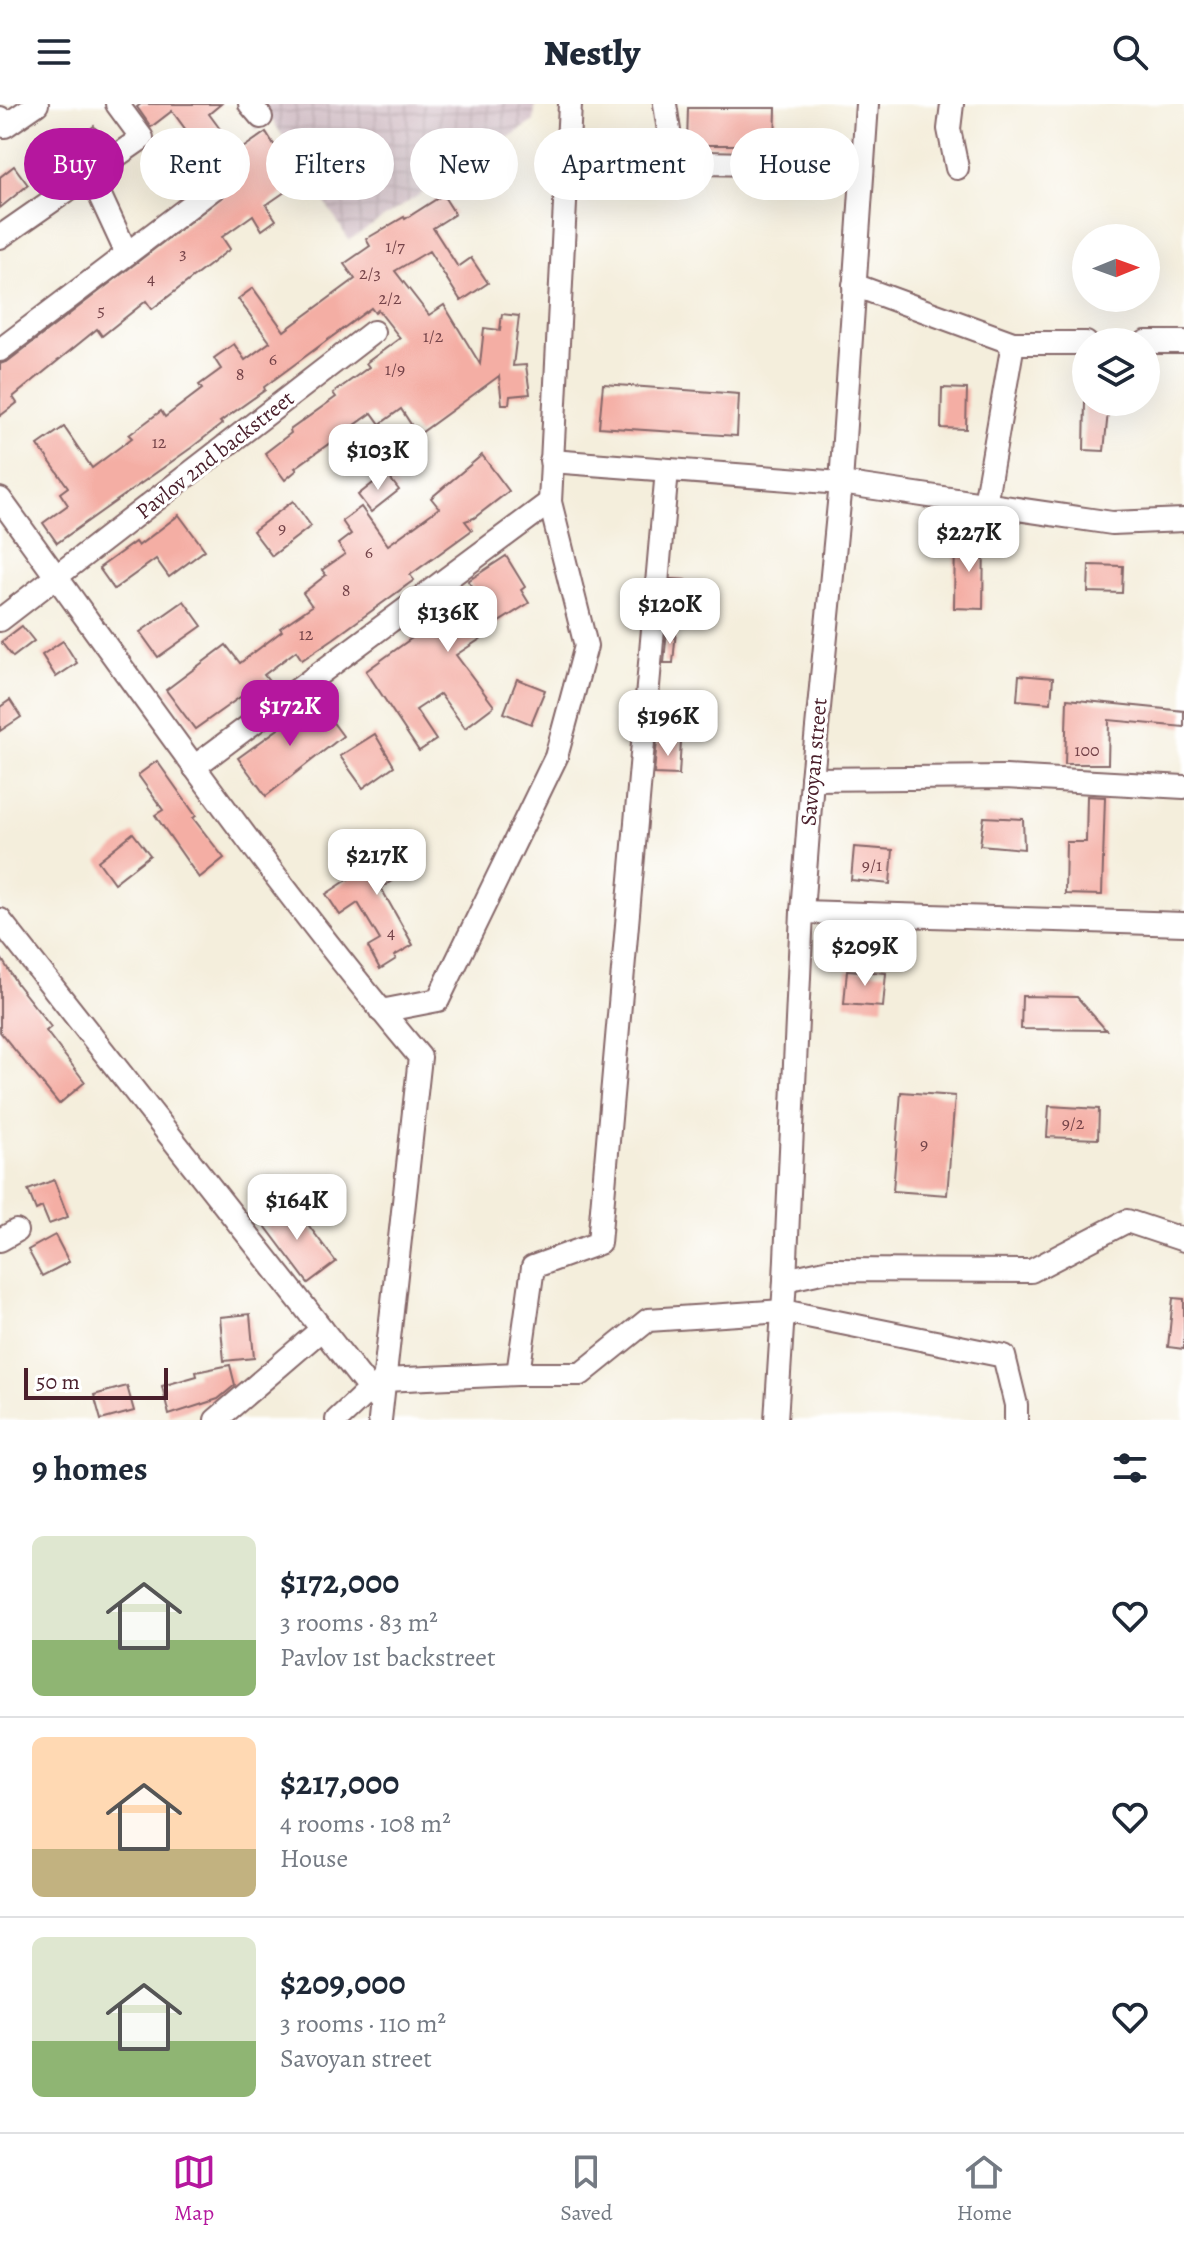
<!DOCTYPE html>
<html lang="en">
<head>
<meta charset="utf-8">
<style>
	:root { --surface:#fff; --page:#f2f2f3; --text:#1f2937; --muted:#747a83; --line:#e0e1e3; --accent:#b5179e }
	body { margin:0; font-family:Alegreya,serif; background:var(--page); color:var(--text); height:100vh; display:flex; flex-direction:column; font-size:30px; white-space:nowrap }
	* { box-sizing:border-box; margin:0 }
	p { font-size:26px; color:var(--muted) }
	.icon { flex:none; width:44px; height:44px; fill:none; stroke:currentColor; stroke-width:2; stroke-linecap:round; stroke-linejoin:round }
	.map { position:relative; height:1316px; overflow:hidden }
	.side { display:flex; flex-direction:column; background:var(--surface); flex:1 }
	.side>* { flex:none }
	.guide { position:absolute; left:24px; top:24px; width:1136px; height:72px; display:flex; gap:16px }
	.needle { width:52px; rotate:89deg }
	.fabs { position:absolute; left:1072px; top:120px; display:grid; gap:16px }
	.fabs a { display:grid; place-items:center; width:88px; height:88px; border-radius:50%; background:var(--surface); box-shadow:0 8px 32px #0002; font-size:40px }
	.scale { position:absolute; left:24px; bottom:20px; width:144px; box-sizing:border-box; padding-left:8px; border:4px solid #4a1f2b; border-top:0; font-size:22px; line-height:28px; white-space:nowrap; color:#4a1f2b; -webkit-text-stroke:6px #fff; paint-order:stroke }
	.price { position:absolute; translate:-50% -68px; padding:0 18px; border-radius:16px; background:#fff; color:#222; font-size:26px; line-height:52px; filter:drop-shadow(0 2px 4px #0008) }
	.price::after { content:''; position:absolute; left:50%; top:48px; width:24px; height:18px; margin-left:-12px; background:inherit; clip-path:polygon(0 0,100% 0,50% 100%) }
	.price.selected { background:var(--accent); color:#fff }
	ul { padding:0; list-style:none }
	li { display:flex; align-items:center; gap:24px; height:200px; padding:0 32px }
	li+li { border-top:2px solid var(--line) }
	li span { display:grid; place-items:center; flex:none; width:224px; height:160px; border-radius:12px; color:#555 }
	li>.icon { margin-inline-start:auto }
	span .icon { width:96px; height:96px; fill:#fffc; stroke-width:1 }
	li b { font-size:34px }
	h2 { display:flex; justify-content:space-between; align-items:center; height:96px; padding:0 32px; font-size:34px }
	.pill { padding:0 28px; border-radius:36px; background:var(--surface); box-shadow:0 8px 32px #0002; font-size:28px; line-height:72px }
	.pill.selected { background:var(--accent); color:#fff }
	header { display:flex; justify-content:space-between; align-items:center; height:104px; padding:0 32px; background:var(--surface); font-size:36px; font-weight:800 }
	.dock { display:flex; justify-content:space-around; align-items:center; height:112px; border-top:2px solid var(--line); background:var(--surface); font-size:22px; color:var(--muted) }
	.dock a { display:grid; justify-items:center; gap:4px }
	.dock .selected { color:var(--accent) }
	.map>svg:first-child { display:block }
	.industrial { fill:url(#industrial-grid) }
	.building { fill:#f4aea4 }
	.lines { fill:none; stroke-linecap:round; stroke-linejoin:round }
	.minor-casing { stroke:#866769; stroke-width:26 }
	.minor { stroke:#fff; stroke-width:22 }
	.labels { text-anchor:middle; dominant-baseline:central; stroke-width:6; stroke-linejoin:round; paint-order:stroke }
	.number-label { font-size:18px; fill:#744349 }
	.street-label { font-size:22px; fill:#4a1f2b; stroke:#fff }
</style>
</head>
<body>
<header><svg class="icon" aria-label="menu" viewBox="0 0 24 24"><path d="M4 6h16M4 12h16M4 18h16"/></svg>Nestly<svg class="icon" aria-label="search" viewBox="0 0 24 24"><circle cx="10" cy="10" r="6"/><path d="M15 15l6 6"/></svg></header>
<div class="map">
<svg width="1184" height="1316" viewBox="0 0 1184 1316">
	<defs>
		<pattern id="industrial-grid" width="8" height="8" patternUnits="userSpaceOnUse" patternTransform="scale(2)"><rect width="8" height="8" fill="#d2bdc5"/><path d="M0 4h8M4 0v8" fill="none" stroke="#b6a2a9"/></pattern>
	</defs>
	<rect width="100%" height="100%" fill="#fff"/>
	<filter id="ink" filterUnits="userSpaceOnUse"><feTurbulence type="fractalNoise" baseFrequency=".0125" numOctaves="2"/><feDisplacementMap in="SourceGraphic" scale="16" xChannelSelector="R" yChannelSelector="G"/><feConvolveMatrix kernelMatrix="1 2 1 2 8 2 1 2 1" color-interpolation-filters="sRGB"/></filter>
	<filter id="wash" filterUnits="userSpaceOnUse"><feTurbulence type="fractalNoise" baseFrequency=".006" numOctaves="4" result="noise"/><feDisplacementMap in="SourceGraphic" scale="32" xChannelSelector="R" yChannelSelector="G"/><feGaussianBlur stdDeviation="1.8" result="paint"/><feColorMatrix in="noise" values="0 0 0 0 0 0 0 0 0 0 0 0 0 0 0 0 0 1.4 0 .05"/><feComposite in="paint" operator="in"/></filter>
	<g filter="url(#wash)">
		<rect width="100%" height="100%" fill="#f4eedc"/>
		<path class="industrial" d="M238 0H535L534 17 349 136 273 17 256 26Z"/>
		<g id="blocks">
			<g class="building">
				<path d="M141 0H221L209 10 237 48 266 28 298 79 266 101 276 116 262 126 253 111 222 133 230 145 152 205 146 197 102 232 97 225 13 293 17 299 0 312V260L8 257 230 87V73L224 68 216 67 172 7 151 23 137 3Z"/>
				<path d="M688 4H776L775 41H687Z"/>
				<path d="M94 22 105 38 85 53 81 46 66 57 53 40 68 28 75 37Z"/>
				<path d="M14 62 28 81 0 104V73Z"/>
				<path d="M443 91 455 110 433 124 458 163 471 154 488 179 461 197 429 147 395 167 429 211 444 201 480 260 484 224 500 226 502 210 519 212 513 262 526 261 530 290 510 292 509 300H502L499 272 418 331 401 305 380 320 372 309 295 364 297 366 285 376 265 349 291 329 290 326 336 293 333 289 369 263 366 259 400 234 378 206 375 209 371 204 264 283 265 286 220 318 222 320 191 344 57 439 43 419 68 401 60 389 68 383 38 341 64 323 92 364 132 334 129 331 161 307 165 313 202 285 199 281 221 265 214 254 234 240 245 256 270 238 238 195 253 184 284 227 355 175 344 160 370 142 366 135 404 113 405 115Z"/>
				<path d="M603 280 739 290 737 332 599 323Z"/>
				<path d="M942 284 967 285 966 325 941 324Z"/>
				<path d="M1085 298H1109L1104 347 1084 346Z"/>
				<path d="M482 351 509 387 474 414 465 417 472 426 410 471 414 476 333 535 302 556 296 547 264 571 272 581 256 593 250 586 195 625 166 586 226 541 240 559 282 527 280 524 312 502 303 489 326 471 322 466 345 450 338 440 351 430 342 417 361 403 388 441 439 404 431 394Z"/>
				<path d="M386 369 399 386 371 408 358 391Z"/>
				<path d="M293 397 311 422 272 452 253 427Z"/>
				<path d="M179 411 205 446 169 473 156 455 114 485 99 464 135 438 138 442Z"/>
				<path d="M955 434 984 435 983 505 954 504Z"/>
				<path d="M506 452 525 483 521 486 529 499 488 525 491 528 456 551 494 602 465 624 440 590 416 606 436 636 419 647 366 567 437 516 430 505 444 494 449 502 474 486 468 477Z"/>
				<path d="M1089 461 1123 462 1122 489 1088 488Z"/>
				<path d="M671 475 686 476 684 509 669 508Z"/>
				<path d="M184 497 202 522 158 553 140 528Z"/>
				<path d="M22 522 34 537 13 553 1 538Z"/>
				<path d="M667 525 676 526 673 559H664Z"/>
				<path d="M63 537 77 559 56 573 42 551Z"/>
				<path d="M1019 571 1053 574 1051 599 1017 596Z"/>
				<path d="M517 575 545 586 531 620 504 609Z"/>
				<path d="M1067 595 1184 607V623L1109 616 1108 660H1065Z"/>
				<path d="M10 596 21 613 0 627V603Z"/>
				<path d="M317 597 343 632 266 692 238 654Z"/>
				<path d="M375 630 394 662 363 684 340 652Z"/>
				<path d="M657 636 681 637 679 671 654 670Z"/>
				<path d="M157 657 196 712 193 714 224 754 199 774 155 711 163 706 138 671Z"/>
				<path d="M1087 692 1105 693 1102 791 1065 790 1066 738H1086Z"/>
				<path d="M984 713 1023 715 1024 745 980 741Z"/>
				<path d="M390 727 413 763 381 784 413 841 394 852 396 855 380 865 368 843 380 836 358 799 340 811 326 790 373 759 363 744Z"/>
				<path d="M133 729 150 751 114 779 98 757Z"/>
				<path d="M854 743 893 746 890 780 851 776Z"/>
				<path d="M0 852 17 880 51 923 46 927 85 978 59 1000 0 928Z"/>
				<path d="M847 866 886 869 883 903 844 900Z"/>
				<path d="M1022 892 1077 893 1106 926 1021 925Z"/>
				<path d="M901 988 955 992 947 1091 893 1087Z"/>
				<path d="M1049 1002 1099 1005 1098 1035 1047 1033Z"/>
				<path d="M54 1076 68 1113 49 1120 42 1103 36 1106 28 1086Z"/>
				<path d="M265 1097 281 1118 297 1106 336 1158 308 1179 253 1106Z"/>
				<path d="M55 1131 69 1158 42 1172 28 1146Z"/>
				<path d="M1173 1194 1184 1195V1245L1168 1243Z"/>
				<path d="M250 1210 254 1254 224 1257 220 1213Z"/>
				<path d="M230 1261 235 1281 218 1295 169 1311 162 1282 197 1272 196 1268Z"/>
				<path d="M127 1282 134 1307 101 1316 94 1291Z"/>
			</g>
		</g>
	</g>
	<g filter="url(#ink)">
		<use href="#blocks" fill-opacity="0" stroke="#866769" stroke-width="2"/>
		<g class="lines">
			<g class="minor-casing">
				<g id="minor">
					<path d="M250 0 261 13"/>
					<path d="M952 0 949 25 957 64"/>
					<path d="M0 14 5 22 37 0"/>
					<path d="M567 56 799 61"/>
					<path d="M665 58 669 27 665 0"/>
					<path d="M90 70 127 150"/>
					<path d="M0 133 142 34 117 0"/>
					<path d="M854 181 1013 239H1086"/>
					<path d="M1146 238H1184"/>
					<path d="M0 246 218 81"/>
					<path d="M551 357 841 379 1112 419 1184 416"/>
					<path d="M0 395C137 583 270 775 420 953L380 1316"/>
					<path d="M985 400 1013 239"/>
					<path d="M0 516 373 228"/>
					<path d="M194 663 550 398"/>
					<path d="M812 675 1005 673 1184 683"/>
					<path d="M802 808 1184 820"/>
					<path d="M0 816 381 1300"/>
					<path d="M381 907 438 896 556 653 586 542 550 398 570 0"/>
					<path d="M0 1136 16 1127"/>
					<path d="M785 1176 830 1166 1031 1167 1127 1117 1184 1136"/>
					<path d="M518 1270 533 1163 599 1139 667 366"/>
					<path d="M383 1276 518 1270H581L648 1216 783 1207 1004 1252 1016 1301V1316"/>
					<path d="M216 1316 322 1225"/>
					<path d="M337 1316 370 1285"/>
					<path d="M776 1316 785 1176 802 808 812 675 841 379 867 0"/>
				</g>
			</g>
			<use href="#minor" class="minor"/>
		</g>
	</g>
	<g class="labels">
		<g class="number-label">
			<text x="395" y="142">1/7</text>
			<text x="183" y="149">3</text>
			<text x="370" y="169">2/3</text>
			<text x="151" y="174">4</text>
			<text x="390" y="194">2/2</text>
			<text x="101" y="206">5</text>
			<text x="433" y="232">1/2</text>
			<text x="273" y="255">6</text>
			<text x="395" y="265">1/9</text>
			<text x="240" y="270">8</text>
			<text x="159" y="338">12</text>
			<text x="282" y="424">9</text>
			<text x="369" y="448">6</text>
			<text x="346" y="486">8</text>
			<text x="306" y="530">12</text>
			<text x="1087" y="646">100</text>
			<text x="872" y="761">9/1</text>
			<text x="391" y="828">4</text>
			<text x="1073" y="1019">9/2</text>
			<text x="924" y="1040">9</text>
		</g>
		<g class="street-label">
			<text transform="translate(215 351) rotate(-38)">Pavlov 2nd backstreet</text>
			<text transform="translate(814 658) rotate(-85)">Savoyan street</text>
		</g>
	</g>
</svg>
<div class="fabs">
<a><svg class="needle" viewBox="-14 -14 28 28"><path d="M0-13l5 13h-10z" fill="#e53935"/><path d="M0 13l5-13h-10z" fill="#747a83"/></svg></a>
<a><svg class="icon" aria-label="layers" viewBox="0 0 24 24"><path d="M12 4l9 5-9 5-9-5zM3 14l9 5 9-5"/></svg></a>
</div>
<div class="scale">50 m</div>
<b class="price" style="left:378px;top:388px">$103K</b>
<b class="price" style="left:969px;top:470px">$227K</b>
<b class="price" style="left:670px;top:542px">$120K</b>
<b class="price" style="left:448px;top:550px">$136K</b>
<b class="price selected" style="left:290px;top:644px">$172K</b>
<b class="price" style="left:668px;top:654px">$196K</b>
<b class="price" style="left:377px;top:793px">$217K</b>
<b class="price" style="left:865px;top:884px">$209K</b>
<b class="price" style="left:297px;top:1138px">$164K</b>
<div class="guide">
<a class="pill selected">Buy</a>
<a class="pill">Rent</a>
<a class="pill">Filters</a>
<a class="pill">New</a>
<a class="pill">Apartment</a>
<a class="pill">House</a>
</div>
</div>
<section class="side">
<h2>9 homes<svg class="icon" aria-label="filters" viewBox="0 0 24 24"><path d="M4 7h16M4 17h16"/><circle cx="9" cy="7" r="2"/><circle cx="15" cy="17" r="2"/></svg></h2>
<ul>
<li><span style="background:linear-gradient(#dfe7d0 65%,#8fb573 0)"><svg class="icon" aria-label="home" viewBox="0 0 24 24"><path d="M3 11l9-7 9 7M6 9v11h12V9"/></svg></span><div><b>$172,000</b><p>3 rooms · 83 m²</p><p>Pavlov 1st backstreet</p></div><svg class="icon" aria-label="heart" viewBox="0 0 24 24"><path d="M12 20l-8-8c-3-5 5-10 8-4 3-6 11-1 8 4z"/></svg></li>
<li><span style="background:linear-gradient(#ffd9b3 70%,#c2b280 0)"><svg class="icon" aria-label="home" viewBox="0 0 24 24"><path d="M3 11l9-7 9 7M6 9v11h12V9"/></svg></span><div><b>$217,000</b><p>4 rooms · 108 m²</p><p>House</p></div><svg class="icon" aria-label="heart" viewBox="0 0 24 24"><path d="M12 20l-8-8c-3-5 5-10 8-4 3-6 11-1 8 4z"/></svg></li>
<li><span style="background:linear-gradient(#dfe7d0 65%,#8fb573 0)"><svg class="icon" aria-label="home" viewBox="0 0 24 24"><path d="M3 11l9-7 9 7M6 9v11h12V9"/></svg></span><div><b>$209,000</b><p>3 rooms · 110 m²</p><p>Savoyan street</p></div><svg class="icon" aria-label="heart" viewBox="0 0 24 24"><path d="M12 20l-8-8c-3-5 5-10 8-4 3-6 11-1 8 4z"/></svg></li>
</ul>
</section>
<nav class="dock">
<a class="selected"><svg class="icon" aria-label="map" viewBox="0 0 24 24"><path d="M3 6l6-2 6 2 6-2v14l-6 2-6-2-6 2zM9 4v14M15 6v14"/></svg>Map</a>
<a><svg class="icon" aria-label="saved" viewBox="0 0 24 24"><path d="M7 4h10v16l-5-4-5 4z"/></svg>Saved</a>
<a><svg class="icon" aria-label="home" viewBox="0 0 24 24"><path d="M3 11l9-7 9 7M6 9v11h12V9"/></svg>Home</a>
</nav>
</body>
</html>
